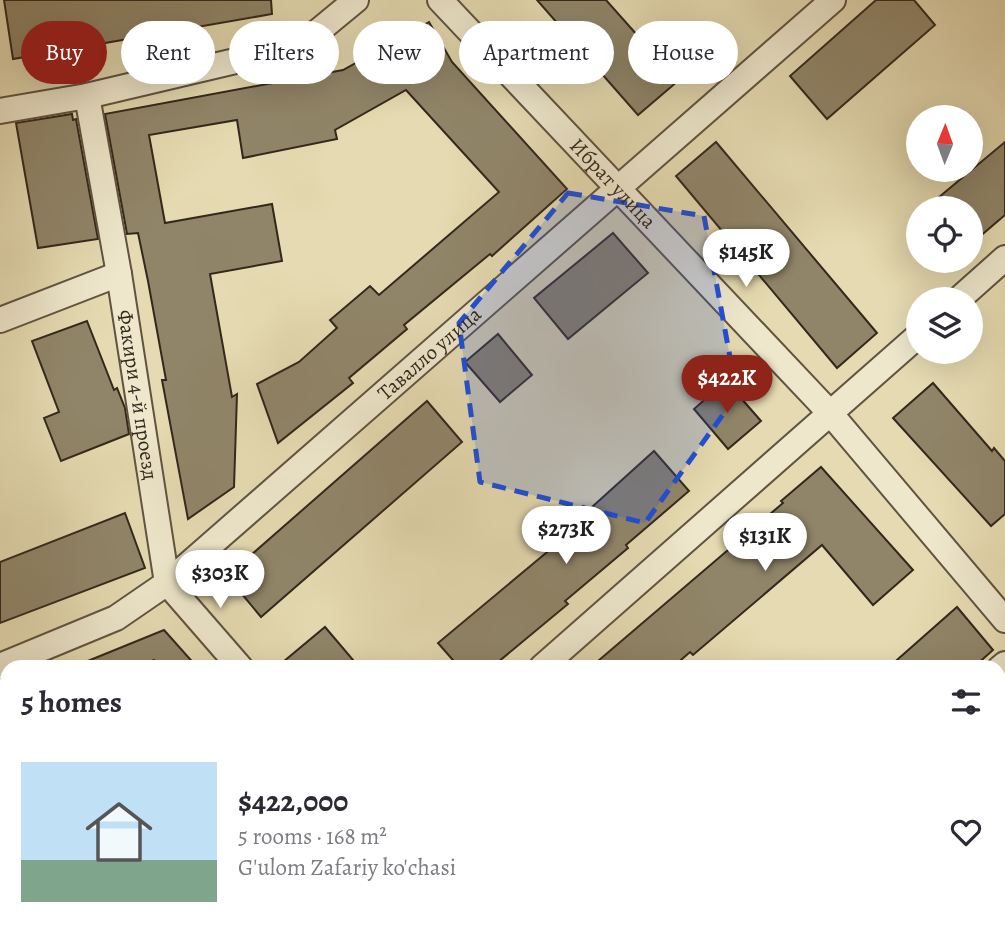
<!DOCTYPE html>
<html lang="en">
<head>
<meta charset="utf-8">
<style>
	:root { --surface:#fff; --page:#f2f2f3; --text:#2b2b33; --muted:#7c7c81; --line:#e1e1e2; --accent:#8f2418 }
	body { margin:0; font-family:Alegreya,serif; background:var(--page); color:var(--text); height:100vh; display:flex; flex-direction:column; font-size:26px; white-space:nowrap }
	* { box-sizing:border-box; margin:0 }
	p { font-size:23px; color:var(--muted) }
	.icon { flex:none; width:38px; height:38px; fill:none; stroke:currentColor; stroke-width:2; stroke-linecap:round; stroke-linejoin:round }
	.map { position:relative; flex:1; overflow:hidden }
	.details { position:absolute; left:0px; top:660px; width:1006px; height:275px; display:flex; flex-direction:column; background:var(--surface); border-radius:21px 21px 0 0; box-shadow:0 7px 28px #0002 }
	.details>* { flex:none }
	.top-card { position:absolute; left:21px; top:21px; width:964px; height:63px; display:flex; gap:14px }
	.needle { width:46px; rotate:1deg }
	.fabs { position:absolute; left:906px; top:105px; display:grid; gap:14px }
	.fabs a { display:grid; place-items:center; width:77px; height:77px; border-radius:50%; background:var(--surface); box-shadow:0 7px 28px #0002; font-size:35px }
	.price { position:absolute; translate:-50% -60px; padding:0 16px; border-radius:24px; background:#fff; color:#222; font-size:23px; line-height:46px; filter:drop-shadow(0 2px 4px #0008) }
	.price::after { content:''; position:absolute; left:50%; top:42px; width:21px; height:16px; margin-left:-10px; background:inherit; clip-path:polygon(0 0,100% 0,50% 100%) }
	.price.active { background:var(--accent); color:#fff }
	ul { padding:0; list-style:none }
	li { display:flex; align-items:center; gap:21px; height:175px; padding:0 21px }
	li+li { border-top:2px solid var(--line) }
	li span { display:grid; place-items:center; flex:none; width:196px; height:140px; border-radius:0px; color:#555 }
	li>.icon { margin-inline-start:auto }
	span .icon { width:84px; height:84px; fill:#fffc; stroke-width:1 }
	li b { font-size:30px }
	h2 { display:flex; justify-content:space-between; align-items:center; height:84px; padding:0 21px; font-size:30px }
	.chip { padding:0 24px; border-radius:32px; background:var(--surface); box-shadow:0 7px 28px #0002; font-size:24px; line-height:63px }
	.chip.active { background:var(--accent); color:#fff }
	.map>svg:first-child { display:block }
	.building { fill:#908569; stroke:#33281c; stroke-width:2 }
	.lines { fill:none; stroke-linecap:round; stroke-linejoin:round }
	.street-casing { stroke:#605441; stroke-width:28 }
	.street { stroke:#eee7cc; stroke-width:24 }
	.marked { fill:#1d4ed8; fill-opacity:0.2; stroke:#1d4ed8; stroke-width:5; stroke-dasharray:14 9; stroke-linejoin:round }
	.labels { text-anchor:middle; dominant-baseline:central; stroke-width:5; stroke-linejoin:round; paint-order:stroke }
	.street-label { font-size:21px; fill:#33281c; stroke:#eee7cc }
</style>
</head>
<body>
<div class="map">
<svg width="1005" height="934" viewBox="0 0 1005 934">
	<rect width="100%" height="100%" fill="#e5dab1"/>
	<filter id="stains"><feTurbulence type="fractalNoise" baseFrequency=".00286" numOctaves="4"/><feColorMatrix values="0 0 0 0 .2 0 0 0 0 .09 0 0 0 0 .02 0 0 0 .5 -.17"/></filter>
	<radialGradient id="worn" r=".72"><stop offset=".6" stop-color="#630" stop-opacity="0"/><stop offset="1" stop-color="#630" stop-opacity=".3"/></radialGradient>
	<g class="building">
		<path d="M4 0H271L272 14 13 59Z"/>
		<path d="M537 0H606L678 81 638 115Z"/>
		<path d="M876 0H914L935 25 827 119 790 76Z"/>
		<path d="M429 22 452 62 567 189 492 256 490 254 404 325 407 329 349 378 353 383 278 443 257 384 299 362 337 328 330 320 370 286 379 295 499 192 406 90 335 130 337 139 243 158 237 120 149 135 165 223 272 204 282 261 210 274 232 397 237 394 234 487 188 519 162 380H166L148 281 138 233 127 234 105 114 343 70Z"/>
		<path d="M72 114 73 120 76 119 98 239 38 248 16 123Z"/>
		<path d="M716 142 877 333 837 368 676 176Z"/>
		<path d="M1005 142V215L971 244V208H926Z"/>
		<path d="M613 233 648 273 568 339 534 298Z"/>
		<path d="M87 321 114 390 117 388 125 408 129 434 61 461 44 418 59 412 32 341Z"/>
		<path d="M498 334 532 375 500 402 465 362Z"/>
		<path d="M726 381 761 421 728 449 694 409Z"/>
		<path d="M933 383 992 451 994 448 1005 461V514L991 526 893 418Z"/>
		<path d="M427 401 462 442 261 617 227 576Z"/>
		<path d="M654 451 689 491 626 545 628 548 565 601 568 604 492 667H459L438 643 564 538 561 535Z"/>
		<path d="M821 467 913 570 873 605 822 545 693 655 690 652 673 667H591L783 503 781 501Z"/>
		<path d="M125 513 145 568 0 623V562Z"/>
		<path d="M957 607 993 650 974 667H889Z"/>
		<path d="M325 627 359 667H277Z"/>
		<path d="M164 630 197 667H159L154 660 137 667H73Z"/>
	</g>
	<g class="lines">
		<g class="street-casing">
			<g id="street">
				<path id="s1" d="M440 0 830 413 1005 620"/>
				<path id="s2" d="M87 96 119 274 167 583 240 667"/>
				<path d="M0 111 87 96 248 58 316 33 356 0"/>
				<path d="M959 299 1005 258"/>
				<path d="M0 320 119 274"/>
				<path id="s3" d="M0 666 116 618 167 583 833 0"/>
				<path d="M542 667 919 335"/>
				<path d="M999 669 1005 664"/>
				<path d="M999 788 1005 782"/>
				<path d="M471 928 476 934"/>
				<path d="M254 934 261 928"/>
				<path d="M696 934 704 928"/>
				<path d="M854 934 861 928"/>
			</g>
		</g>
		<use href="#street" class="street"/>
	</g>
	<path class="marked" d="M568 193 704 216 737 395 645 523 480 482 459 323Z"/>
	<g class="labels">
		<g class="street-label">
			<text stroke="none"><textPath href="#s1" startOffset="252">Ибрат улица</textPath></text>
			<text stroke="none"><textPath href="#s3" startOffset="536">Тавалло улица</textPath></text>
			<text stroke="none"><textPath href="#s2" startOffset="303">Факири 4-й проезд</textPath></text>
		</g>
	</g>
	<rect width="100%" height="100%" filter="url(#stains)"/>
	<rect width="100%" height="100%" fill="url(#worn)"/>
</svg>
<div class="fabs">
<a><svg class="needle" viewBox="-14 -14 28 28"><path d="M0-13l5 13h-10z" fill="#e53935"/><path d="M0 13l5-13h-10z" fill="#7c7c81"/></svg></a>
<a><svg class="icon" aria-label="locate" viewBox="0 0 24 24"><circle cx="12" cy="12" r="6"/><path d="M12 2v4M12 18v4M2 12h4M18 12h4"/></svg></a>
<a><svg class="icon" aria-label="layers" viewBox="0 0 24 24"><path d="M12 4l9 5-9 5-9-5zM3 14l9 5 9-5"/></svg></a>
</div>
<b class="price" style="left:746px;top:289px">$145K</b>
<b class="price active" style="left:727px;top:415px">$422K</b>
<b class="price" style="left:566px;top:566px">$273K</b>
<b class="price" style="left:765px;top:573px">$131K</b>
<b class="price" style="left:220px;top:610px">$303K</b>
<div class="top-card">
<a class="chip active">Buy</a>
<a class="chip">Rent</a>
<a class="chip">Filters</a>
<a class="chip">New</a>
<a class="chip">Apartment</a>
<a class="chip">House</a>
</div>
<section class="details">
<h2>5 homes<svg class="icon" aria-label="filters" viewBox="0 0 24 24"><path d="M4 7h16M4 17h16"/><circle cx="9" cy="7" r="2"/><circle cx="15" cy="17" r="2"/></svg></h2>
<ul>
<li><span style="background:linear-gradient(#bfe0f5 70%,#7fa58c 0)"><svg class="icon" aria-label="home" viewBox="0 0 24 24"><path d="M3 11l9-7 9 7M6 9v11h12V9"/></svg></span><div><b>$422,000</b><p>5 rooms · 168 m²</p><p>G'ulom Zafariy ko'chasi</p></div><svg class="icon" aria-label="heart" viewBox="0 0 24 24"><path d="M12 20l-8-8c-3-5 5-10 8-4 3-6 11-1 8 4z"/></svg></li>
</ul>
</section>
</div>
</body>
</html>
